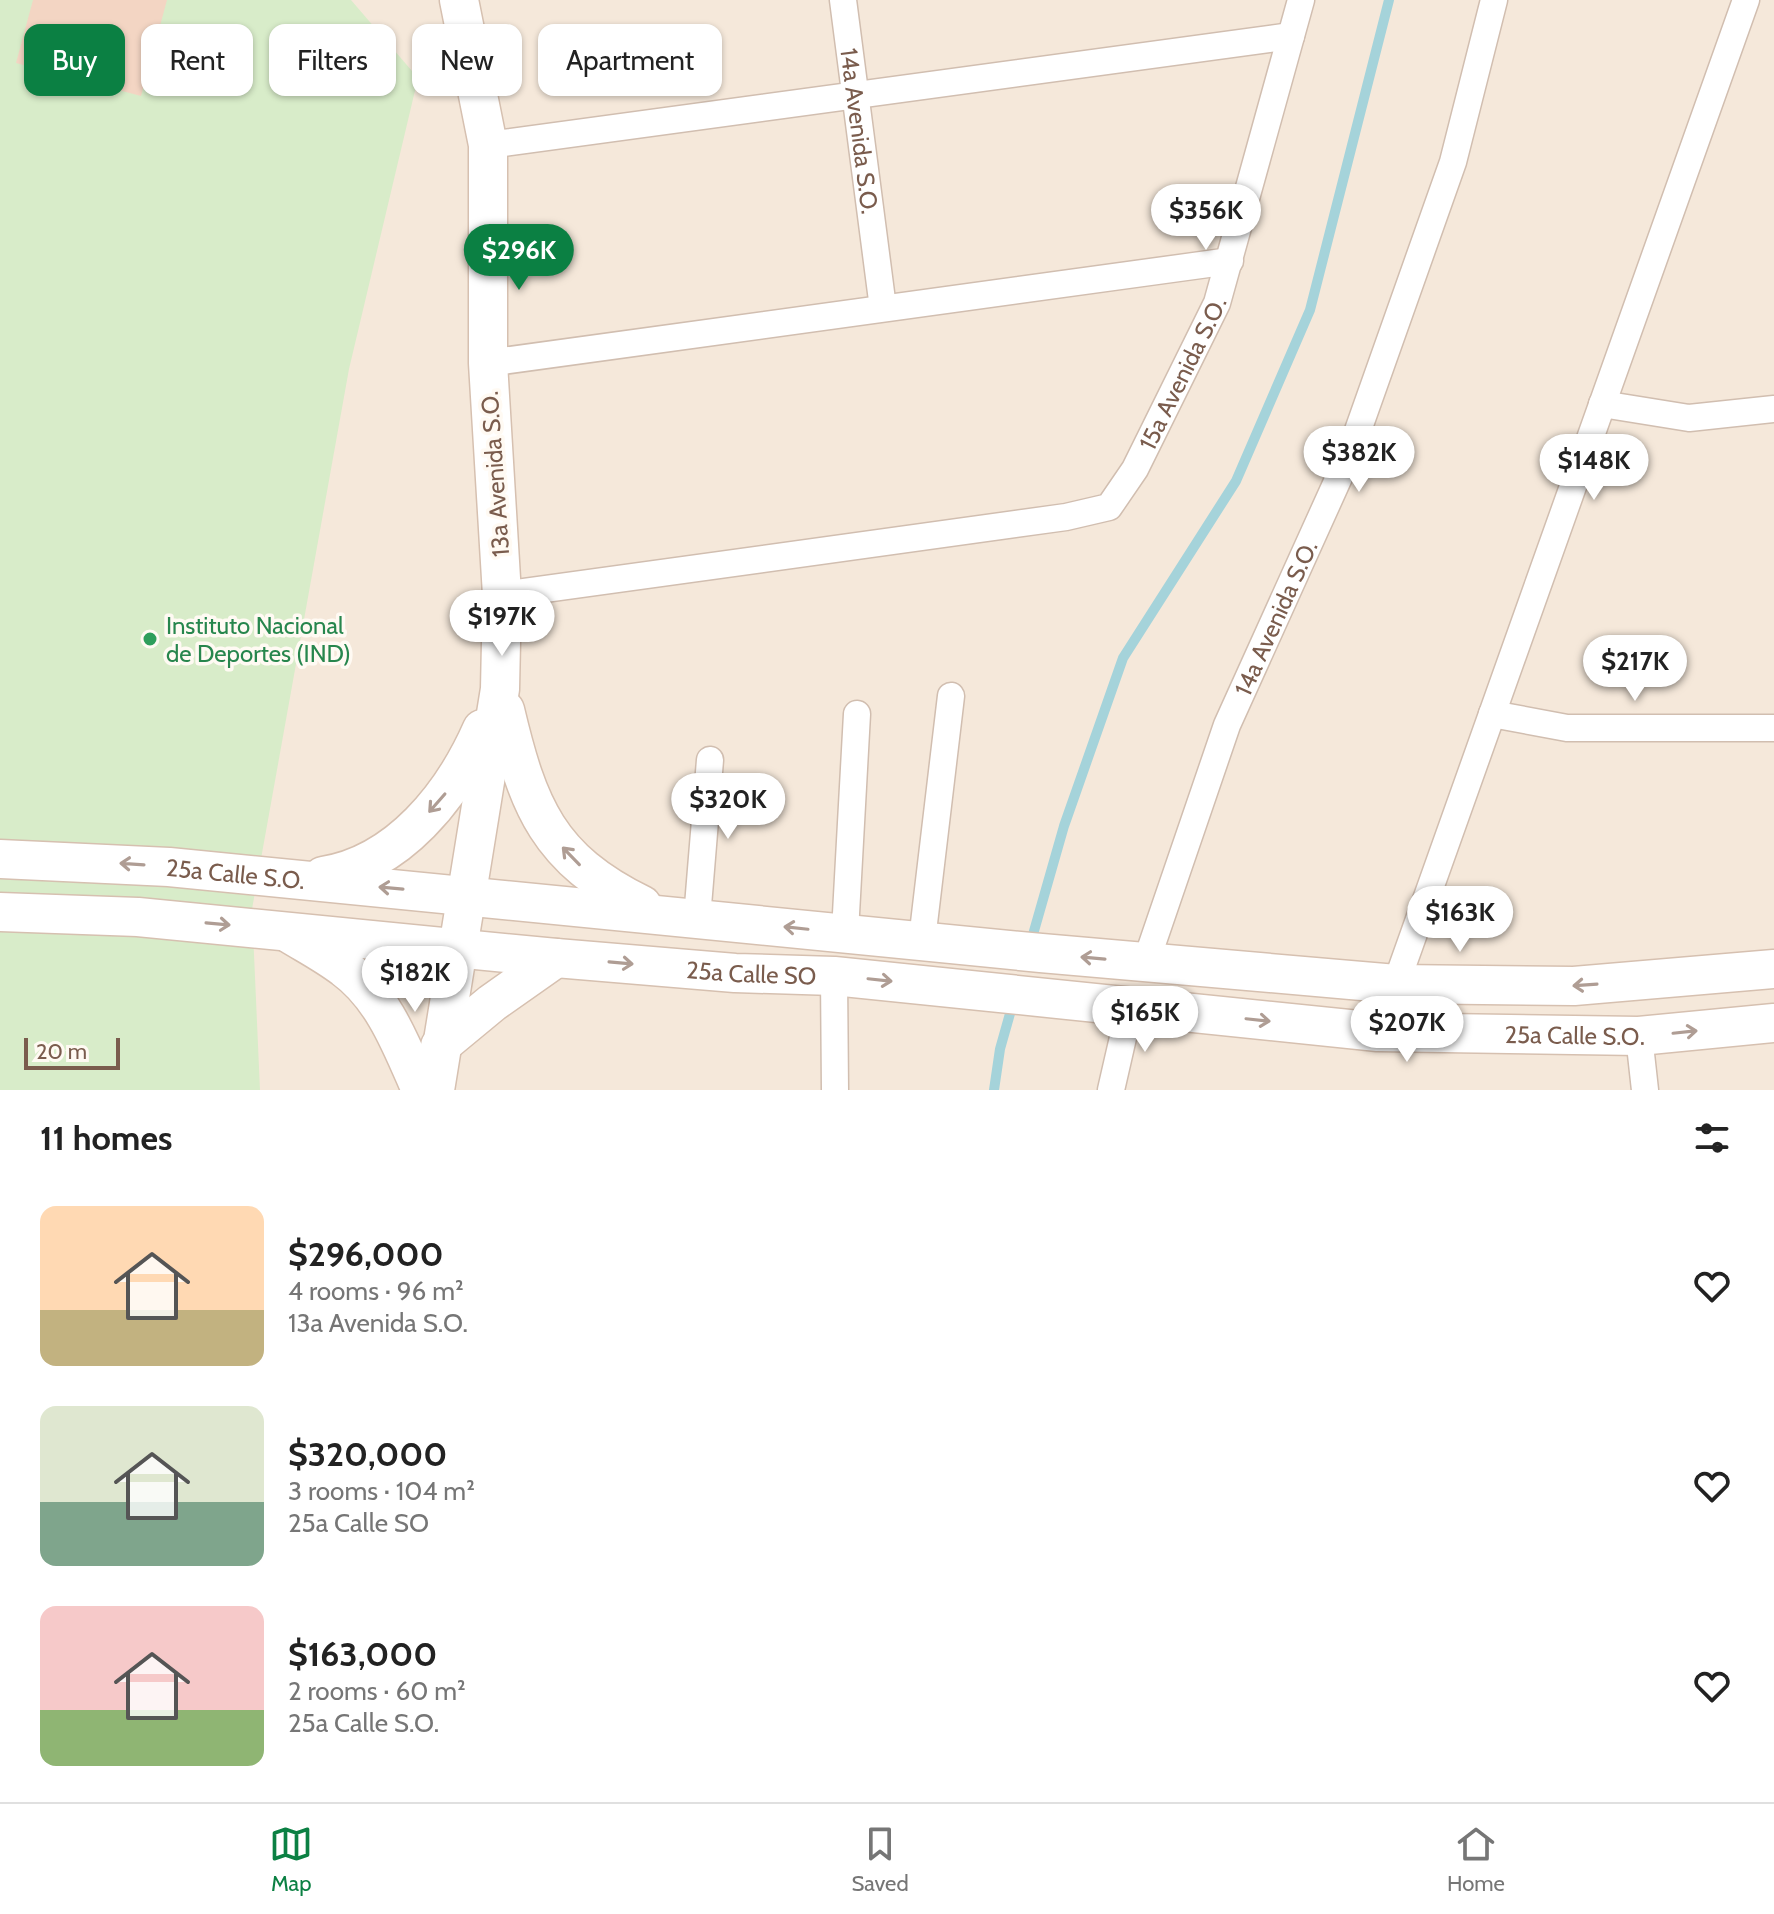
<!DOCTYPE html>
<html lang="en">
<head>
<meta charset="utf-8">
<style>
	:root { --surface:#fff; --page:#f6f6f6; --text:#222; --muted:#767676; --line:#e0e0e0; --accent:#0b8043 }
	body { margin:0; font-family:Cabin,sans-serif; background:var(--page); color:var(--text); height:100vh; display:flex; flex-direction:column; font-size:30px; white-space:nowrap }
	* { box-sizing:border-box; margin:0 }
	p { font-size:26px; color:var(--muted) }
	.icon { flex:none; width:44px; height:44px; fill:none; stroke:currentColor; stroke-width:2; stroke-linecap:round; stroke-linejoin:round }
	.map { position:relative; height:1090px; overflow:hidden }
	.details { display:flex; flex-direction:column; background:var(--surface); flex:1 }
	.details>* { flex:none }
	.guide { position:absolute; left:24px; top:24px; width:800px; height:72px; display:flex; gap:16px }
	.scale { position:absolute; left:24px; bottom:20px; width:96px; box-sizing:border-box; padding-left:8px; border:4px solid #7a5c4d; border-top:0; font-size:22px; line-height:28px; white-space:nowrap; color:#7a5c4d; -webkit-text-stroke:6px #fffaf3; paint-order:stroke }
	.price { position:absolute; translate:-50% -68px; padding:0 18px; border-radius:28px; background:#fff; color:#222; font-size:26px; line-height:52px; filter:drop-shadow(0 2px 4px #0008) }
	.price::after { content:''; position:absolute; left:50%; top:48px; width:24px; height:18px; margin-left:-12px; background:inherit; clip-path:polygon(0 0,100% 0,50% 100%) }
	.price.selected { background:var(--accent); color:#fff }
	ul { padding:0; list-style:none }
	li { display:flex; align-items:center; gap:24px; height:200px; padding:0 40px }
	li span { display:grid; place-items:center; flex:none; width:224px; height:160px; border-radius:16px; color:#555 }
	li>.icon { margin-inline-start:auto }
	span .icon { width:96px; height:96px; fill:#fffc; stroke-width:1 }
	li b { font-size:34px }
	h2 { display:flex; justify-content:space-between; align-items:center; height:96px; padding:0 40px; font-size:34px }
	.chip { padding:0 28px; border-radius:16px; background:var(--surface); box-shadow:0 2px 6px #0004; font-size:28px; line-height:72px }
	.chip.selected { background:var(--accent); color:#fff }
	.tab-bar { display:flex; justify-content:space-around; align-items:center; height:112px; border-top:2px solid var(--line); background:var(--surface); font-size:22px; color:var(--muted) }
	.tab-bar a { display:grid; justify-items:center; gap:4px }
	.tab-bar .selected { color:var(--accent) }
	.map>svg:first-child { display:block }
	.residential { fill:#f5e8da }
	.green { fill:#d8ecc9 }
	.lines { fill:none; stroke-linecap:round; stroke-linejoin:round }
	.stream { stroke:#a5d3da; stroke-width:10 }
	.building { fill:#f3d5c3 }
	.street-casing { stroke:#d1beb0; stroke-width:29 }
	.secondary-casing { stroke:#d6c0b0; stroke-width:41 }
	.street { stroke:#fff; stroke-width:26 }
	.secondary { stroke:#fff; stroke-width:38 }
	.oneway { stroke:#af9d94 }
	.leisure-dot { fill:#2e9e5b; stroke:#fffaf3; stroke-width:3 }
	.labels { text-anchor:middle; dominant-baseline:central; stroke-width:7; stroke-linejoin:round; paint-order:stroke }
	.street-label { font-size:24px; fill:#7a5c4d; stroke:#fffaf3 }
	.leisure-label { font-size:24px; fill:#27864d; stroke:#fffaf3; text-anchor:start }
</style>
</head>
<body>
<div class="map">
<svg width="1774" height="1090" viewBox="0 0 1774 1090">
	<rect width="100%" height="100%" fill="#fdf6ec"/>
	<rect class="residential" x="0" y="0" width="1774" height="1090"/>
	<path class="green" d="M0 0H351L418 78 349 369 252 909 260 1090H0Z"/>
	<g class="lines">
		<g class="stream">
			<path d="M1030 945 1064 826 1123 658 1236 481 1310 310 1389 0"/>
			<path d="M994 1090 1000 1049 1013 1003"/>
		</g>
	</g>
	<path class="building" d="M33 0H167L141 96 16 63Z"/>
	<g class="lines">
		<g class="street-casing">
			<g id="street">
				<path id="s1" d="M843 0 883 308"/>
				<path d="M488 145 1291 36"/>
				<path d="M488 363 1230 261"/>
				<path d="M1602 404 1689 418 1774 409"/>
				<path id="s2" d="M502 595 1066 517 1109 507 1135 469 1217 303 1301 0"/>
				<path d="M1492 714 1567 728H1774"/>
				<path d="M697 918 710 760"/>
				<path d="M845 932 857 714"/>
				<path d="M922 940 951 696"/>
				<path id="s3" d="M1146 962 1227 725 1350 453 1453 162 1494 0"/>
				<path d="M834 976 835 1090"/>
				<path d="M1396 984 1746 0"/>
				<path d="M1639 1036 1645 1090"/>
				<path d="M1111 1090 1130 1007"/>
			</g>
		</g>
		<g class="secondary-casing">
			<g id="secondary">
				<path d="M505 710C528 807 548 859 642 905"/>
				<path id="s4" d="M0 859 169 867 1041 953 1396 984 1574 986 1774 969"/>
				<path d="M323 876C399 864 453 795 482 729"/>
				<path id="s5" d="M0 912 138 917 556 958 735 973 834 976 1378 1032 1639 1036 1774 1023"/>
				<path d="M290 934C308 945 327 955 344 968 384 997 402 1047 421 1090"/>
				<path d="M440 1046 492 1003 556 958"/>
				<path d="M435 1090 500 689 502 595 488 363V145L459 0"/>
			</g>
		</g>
		<use href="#street" class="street"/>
		<use href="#secondary" class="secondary"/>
	</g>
	<defs><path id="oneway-shaft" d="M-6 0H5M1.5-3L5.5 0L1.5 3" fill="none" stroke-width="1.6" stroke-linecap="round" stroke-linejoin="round" transform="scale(2)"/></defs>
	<g class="oneway">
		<use href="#oneway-shaft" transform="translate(437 803) rotate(131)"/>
		<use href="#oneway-shaft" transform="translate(571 856) rotate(-134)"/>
		<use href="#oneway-shaft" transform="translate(132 864) rotate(-176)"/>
		<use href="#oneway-shaft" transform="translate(391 888) rotate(-175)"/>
		<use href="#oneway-shaft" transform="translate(218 924) rotate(5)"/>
		<use href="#oneway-shaft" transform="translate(796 928) rotate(-174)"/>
		<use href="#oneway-shaft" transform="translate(1093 958) rotate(-175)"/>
		<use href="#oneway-shaft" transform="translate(621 963) rotate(5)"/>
		<use href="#oneway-shaft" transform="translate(880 980) rotate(6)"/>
		<use href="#oneway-shaft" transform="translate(1585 985) rotate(176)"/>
		<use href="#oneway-shaft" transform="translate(1258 1020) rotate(6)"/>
		<use href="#oneway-shaft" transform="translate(1685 1032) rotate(-6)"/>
	</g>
	<circle class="leisure-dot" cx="150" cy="639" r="8"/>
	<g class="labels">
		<g class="street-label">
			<text stroke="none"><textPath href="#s1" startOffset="132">14a Avenida S.O.</textPath></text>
			<text stroke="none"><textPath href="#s2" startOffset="766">15a Avenida S.O.</textPath></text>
			<text transform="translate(495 474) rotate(-94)">13a Avenida S.O.</text>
			<text stroke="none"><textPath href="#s3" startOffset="368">14a Avenida S.O.</textPath></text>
			<text stroke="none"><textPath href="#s4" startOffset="236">25a Calle S.O.</textPath></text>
			<text stroke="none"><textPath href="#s5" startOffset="754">25a Calle SO</textPath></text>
			<text stroke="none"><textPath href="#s5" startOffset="1580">25a Calle S.O.</textPath></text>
		</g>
		<g class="leisure-label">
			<text x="166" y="625">Instituto Nacional<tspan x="166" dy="28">de Deportes (IND)</tspan></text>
		</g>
	</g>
</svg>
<div class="scale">20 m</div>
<b class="price" style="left:1206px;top:252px">$356K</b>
<b class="price selected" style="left:519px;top:292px">$296K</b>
<b class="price" style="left:1359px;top:494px">$382K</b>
<b class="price" style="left:1594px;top:502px">$148K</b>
<b class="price" style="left:502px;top:658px">$197K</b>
<b class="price" style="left:1635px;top:703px">$217K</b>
<b class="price" style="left:728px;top:841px">$320K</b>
<b class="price" style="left:1460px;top:954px">$163K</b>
<b class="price" style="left:415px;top:1014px">$182K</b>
<b class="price" style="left:1145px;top:1054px">$165K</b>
<b class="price" style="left:1407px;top:1064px">$207K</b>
<div class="guide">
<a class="chip selected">Buy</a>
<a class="chip">Rent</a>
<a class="chip">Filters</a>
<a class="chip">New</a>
<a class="chip">Apartment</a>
</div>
</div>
<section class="details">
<h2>11 homes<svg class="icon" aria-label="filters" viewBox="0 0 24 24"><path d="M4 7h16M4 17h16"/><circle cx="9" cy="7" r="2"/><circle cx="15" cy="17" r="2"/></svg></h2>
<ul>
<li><span style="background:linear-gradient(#ffd9b3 65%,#c2b280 0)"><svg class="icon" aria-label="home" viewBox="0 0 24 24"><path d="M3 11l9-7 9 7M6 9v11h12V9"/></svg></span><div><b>$296,000</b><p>4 rooms · 96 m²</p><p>13a Avenida S.O.</p></div><svg class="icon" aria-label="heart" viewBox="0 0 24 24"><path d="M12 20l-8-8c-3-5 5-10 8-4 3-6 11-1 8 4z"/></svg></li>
<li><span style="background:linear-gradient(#dfe7d0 60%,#7fa58c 0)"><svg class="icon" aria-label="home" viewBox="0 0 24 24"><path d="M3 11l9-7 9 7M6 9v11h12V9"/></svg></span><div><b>$320,000</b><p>3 rooms · 104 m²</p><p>25a Calle SO</p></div><svg class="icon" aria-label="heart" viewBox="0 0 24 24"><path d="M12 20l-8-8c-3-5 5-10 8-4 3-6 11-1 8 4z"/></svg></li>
<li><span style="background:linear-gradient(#f6c9c9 65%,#8fb573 0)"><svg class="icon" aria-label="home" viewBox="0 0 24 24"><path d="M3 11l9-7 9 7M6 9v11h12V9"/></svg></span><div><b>$163,000</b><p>2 rooms · 60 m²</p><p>25a Calle S.O.</p></div><svg class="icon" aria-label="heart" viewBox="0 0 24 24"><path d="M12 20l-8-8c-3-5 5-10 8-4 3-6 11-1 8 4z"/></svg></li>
</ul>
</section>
<nav class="tab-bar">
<a class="selected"><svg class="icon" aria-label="map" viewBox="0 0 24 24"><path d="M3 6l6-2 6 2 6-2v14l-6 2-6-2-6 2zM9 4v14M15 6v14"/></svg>Map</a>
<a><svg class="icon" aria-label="saved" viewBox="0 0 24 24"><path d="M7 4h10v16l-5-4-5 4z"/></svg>Saved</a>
<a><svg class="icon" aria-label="home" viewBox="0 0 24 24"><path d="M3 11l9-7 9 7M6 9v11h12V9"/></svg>Home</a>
</nav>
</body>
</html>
